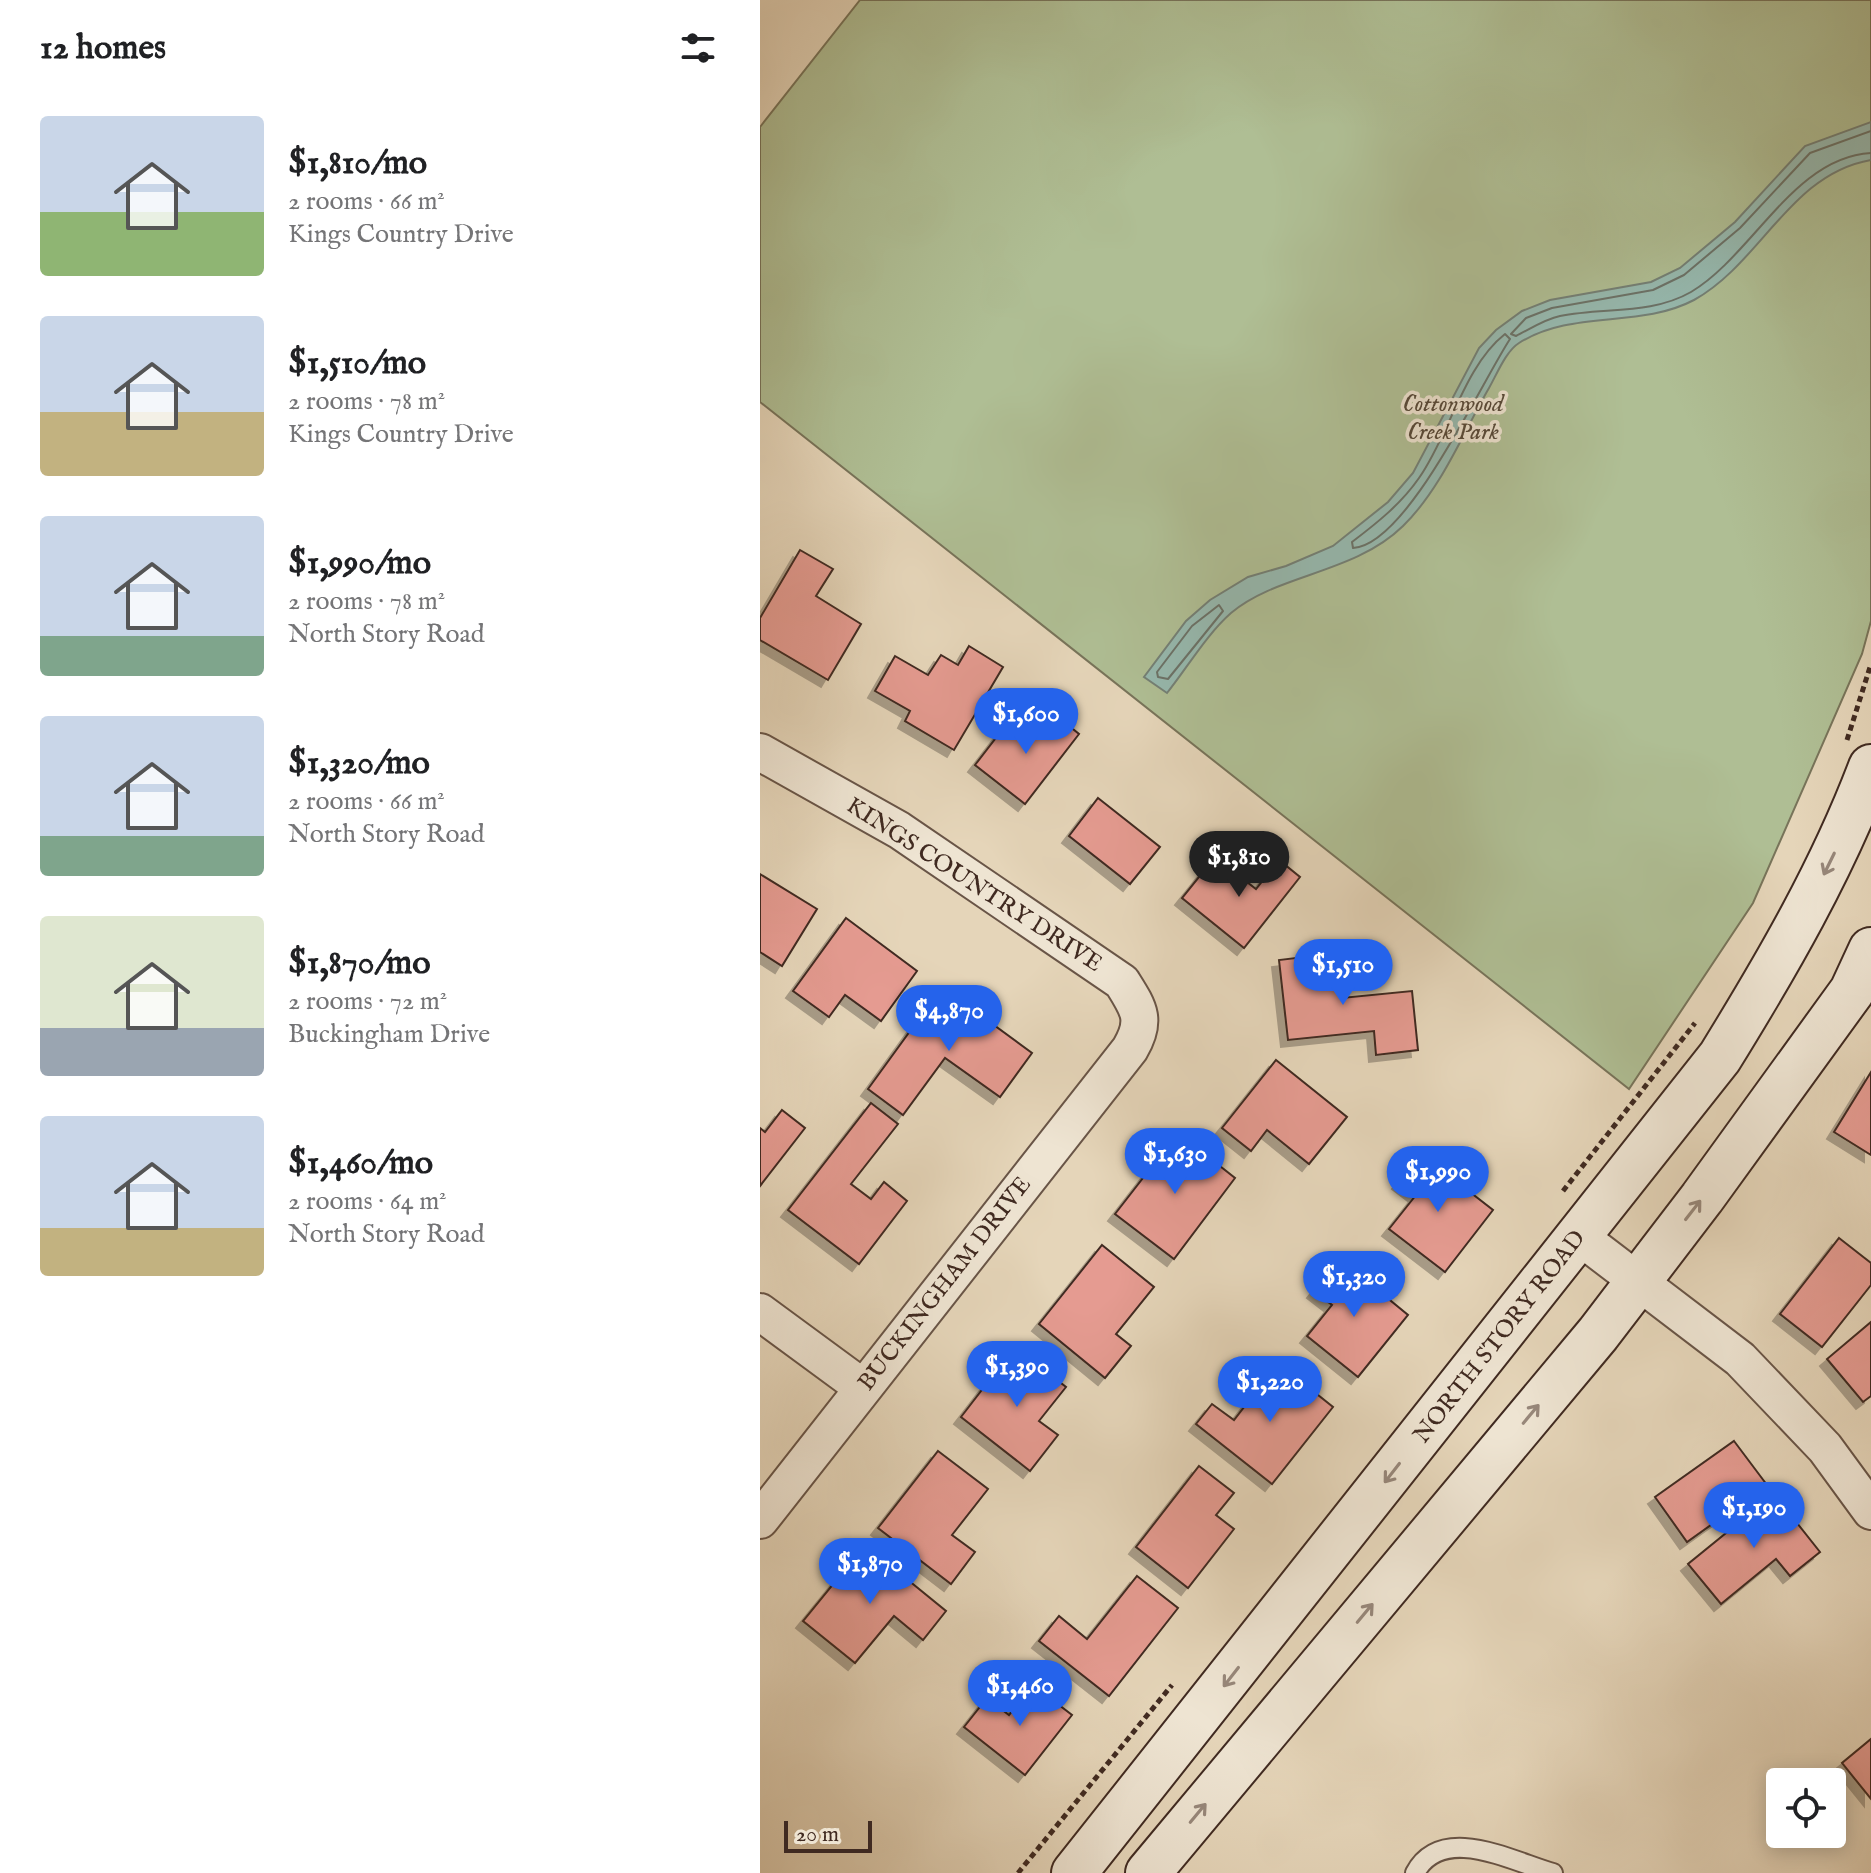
<!DOCTYPE html>
<html lang="en">
<head>
<meta charset="utf-8">
<style>
	:root { --surface:#fff; --page:#f6f6f6; --text:#202124; --muted:#757577; --accent:#2563eb }
	body { margin:0; font-family:"IM FELL English",serif; background:var(--page); color:var(--text); height:100vh; display:flex; flex-direction:column; font-size:30px; white-space:nowrap }
	* { box-sizing:border-box; margin:0 }
	p { font-size:26px; color:var(--muted) }
	.icon { flex:none; width:44px; height:44px; fill:none; stroke:currentColor; stroke-width:2; stroke-linecap:round; stroke-linejoin:round }
	.map { position:relative; flex:1; overflow:hidden }
	.details { display:flex; flex-direction:column; background:var(--surface); width:760px }
	.details>* { flex:none }
	.controls { position:absolute; left:1006px; top:1768px; display:grid; gap:16px }
	.controls a { display:grid; place-items:center; width:80px; height:80px; border-radius:8px; background:var(--surface); box-shadow:0 4px 20px #0003; font-size:40px }
	.scale { position:absolute; left:24px; bottom:20px; width:88px; box-sizing:border-box; padding-left:8px; border:4px solid #402a21; border-top:0; font-size:22px; line-height:28px; white-space:nowrap; color:#402a21; -webkit-text-stroke:6px #eee4d2; paint-order:stroke }
	.price { position:absolute; translate:-50% -68px; padding:0 18px; border-radius:28px; background:var(--accent); color:#fff; font-size:26px; line-height:52px; filter:drop-shadow(0 2px 4px #0008) }
	.price::after { content:''; position:absolute; left:50%; top:48px; width:24px; height:18px; margin-left:-12px; background:inherit; clip-path:polygon(0 0,100% 0,50% 100%) }
	.price.active { background:#222; color:#fff }
	ul { padding:0; list-style:none }
	li { display:flex; align-items:center; gap:24px; height:200px; padding:0 40px }
	li span { display:grid; place-items:center; flex:none; width:224px; height:160px; border-radius:8px; color:#555 }
	li>.icon { margin-inline-start:auto }
	span .icon { width:96px; height:96px; fill:#fffc; stroke-width:1 }
	li b { font-size:34px }
	h2 { display:flex; justify-content:space-between; align-items:center; height:96px; padding:0 40px; font-size:34px }
	main { display:flex; flex:1; min-height:0 }
	.map>svg:first-child { display:block }
	.green { fill:#afbe94; stroke:#78745a; stroke-width:2 }
	.water { fill:#96b9af; stroke:#748076; stroke-width:2 }
	.lines { fill:none; stroke-linecap:round; stroke-linejoin:round }
	.shore { stroke:#6b7268; stroke-width:2 }
	.building { fill:#e59b91; stroke:#402a21; stroke-width:2; filter:url(#shadow) }
	.service-casing { stroke:#695547; stroke-width:22 }
	.minor-casing { stroke:#695547; stroke-width:40 }
	.secondary-casing { stroke:#402a21; stroke-width:48 }
	.path { stroke:#402a21; stroke-width:5; stroke-dasharray:6 4; stroke-linecap:butt }
	.service { stroke:#eee4d2; stroke-width:18 }
	.minor { stroke:#eee4d2; stroke-width:36 }
	.secondary { stroke:#eee4d2; stroke-width:44 }
	.oneway { stroke:#97877a }
	.labels { text-anchor:middle; dominant-baseline:central; stroke-width:7; stroke-linejoin:round; paint-order:stroke }
	.park-label { font-size:24px; font-style:italic; fill:#564838; stroke:#eee4d2 }
	.street-label { font-size:24px; fill:#402a21; stroke:#eee4d2 }
</style>
</head>
<body>
<main>
<section class="details">
<h2>12 homes<svg class="icon" aria-label="filters" viewBox="0 0 24 24"><path d="M4 7h16M4 17h16"/><circle cx="9" cy="7" r="2"/><circle cx="15" cy="17" r="2"/></svg></h2>
<ul>
<li><span style="background:linear-gradient(#c9d6e8 60%,#8fb573 0)"><svg class="icon" aria-label="home" viewBox="0 0 24 24"><path d="M3 11l9-7 9 7M6 9v11h12V9"/></svg></span><div><b>$1,810/mo</b><p>2 rooms · 66 m²</p><p>Kings Country Drive</p></div></li>
<li><span style="background:linear-gradient(#c9d6e8 60%,#c2b280 0)"><svg class="icon" aria-label="home" viewBox="0 0 24 24"><path d="M3 11l9-7 9 7M6 9v11h12V9"/></svg></span><div><b>$1,510/mo</b><p>2 rooms · 78 m²</p><p>Kings Country Drive</p></div></li>
<li><span style="background:linear-gradient(#c9d6e8 75%,#7fa58c 0)"><svg class="icon" aria-label="home" viewBox="0 0 24 24"><path d="M3 11l9-7 9 7M6 9v11h12V9"/></svg></span><div><b>$1,990/mo</b><p>2 rooms · 78 m²</p><p>North Story Road</p></div></li>
<li><span style="background:linear-gradient(#c9d6e8 75%,#7fa58c 0)"><svg class="icon" aria-label="home" viewBox="0 0 24 24"><path d="M3 11l9-7 9 7M6 9v11h12V9"/></svg></span><div><b>$1,320/mo</b><p>2 rooms · 66 m²</p><p>North Story Road</p></div></li>
<li><span style="background:linear-gradient(#dfe7d0 70%,#9aa5b1 0)"><svg class="icon" aria-label="home" viewBox="0 0 24 24"><path d="M3 11l9-7 9 7M6 9v11h12V9"/></svg></span><div><b>$1,870/mo</b><p>2 rooms · 72 m²</p><p>Buckingham Drive</p></div></li>
<li><span style="background:linear-gradient(#c9d6e8 70%,#c2b280 0)"><svg class="icon" aria-label="home" viewBox="0 0 24 24"><path d="M3 11l9-7 9 7M6 9v11h12V9"/></svg></span><div><b>$1,460/mo</b><p>2 rooms · 64 m²</p><p>North Story Road</p></div></li>
</ul>
</section>
<div class="map">
<svg width="1111" height="1873" viewBox="0 0 1111 1873">
	<defs>
		<filter id="shadow"><feDropShadow dx="-7" dy="7" stdDeviation="0" flood-color="#0004"/></filter>
	</defs>
	<rect width="100%" height="100%" fill="#e5d5b9"/>
	<filter id="stains"><feTurbulence type="fractalNoise" baseFrequency=".0025" numOctaves="4"/><feColorMatrix values="0 0 0 0 .2 0 0 0 0 .09 0 0 0 0 .02 0 0 0 .5 -.17"/></filter>
	<radialGradient id="worn" r=".72"><stop offset=".6" stop-color="#630" stop-opacity="0"/><stop offset="1" stop-color="#630" stop-opacity=".3"/></radialGradient>
	<path class="green" d="M100 0H1111V621L1102 654 993 903 869 1089 0 402V127Z"/>
	<path class="water" d="M1111 122V160C1030 174 1001 263 934 300 879 329 813 309 759 343 746 351 737 374 729 388 703 433 681 489 643 526 594 574 517 574 471 613 447 634 427 668 407 693L384 677 426 621 450 600 488 577 526 566 573 546 628 502 653 473 719 348 736 330 762 311 790 300 891 282 920 268 975 222 1045 146Z"/>
	<g class="lines">
		<g class="shore">
			<path d="M1111 131 1050 153 980 228 924 275 893 290 792 308 766 318 751 334 756 336C770 329 785 319 800 316 844 307 891 315 931 292 993 255 1034 157 1111 153"/>
			<path d="M745 334 750 339C720 385 647 545 593 548L592 542C617 523 641 504 659 478 689 436 704 366 745 334Z"/>
			<path d="M459 605 463 611 408 679 398 677 397 672 432 626Z"/>
		</g>
	</g>
	<g class="building">
		<path d="M40 550 73 569 56 596 101 624 68 680 0 640V618Z"/>
		<path d="M209 646 243 667 194 750 145 721 150 711 115 691 135 656 168 675 181 655 198 665Z"/>
		<path d="M292 712 319 734 265 804 215 765 249 721 271 739Z"/>
		<path d="M338 798 400 847 370 884 309 836Z"/>
		<path d="M455 857 496 889 519 860 540 877 484 948 422 898Z"/>
		<path d="M0 874 57 909 22 966 0 952Z"/>
		<path d="M86 918 157 971 121 1021 85 995 69 1017 33 991Z"/>
		<path d="M577 953 582 998 652 991 658 1050 616 1055 614 1031 528 1040 519 960Z"/>
		<path d="M182 987 272 1053 240 1097 185 1058 143 1115 108 1089Z"/>
		<path d="M516 1060 587 1117 549 1164 507 1130 491 1151 462 1128Z"/>
		<path d="M1111 1072V1155L1074 1132Z"/>
		<path d="M111 1103 138 1124 91 1184 111 1199 124 1182 147 1201 99 1264 28 1210Z"/>
		<path d="M22 1110 45 1128 0 1186V1128L5 1132Z"/>
		<path d="M418 1133 475 1178 414 1259 355 1214Z"/>
		<path d="M661 1154 733 1210 685 1272 629 1229 656 1195 639 1182Z"/>
		<path d="M1079 1238 1111 1263V1285L1062 1347 1020 1314Z"/>
		<path d="M342 1245 394 1287 356 1334 371 1346 345 1378 279 1324Z"/>
		<path d="M580 1259 648 1315 598 1377 547 1336 572 1305 554 1291Z"/>
		<path d="M1111 1322V1396L1103 1402 1067 1359Z"/>
		<path d="M255 1347 306 1387 279 1421 298 1435 270 1471 201 1417Z"/>
		<path d="M518 1363 573 1407 512 1484 436 1424 452 1404 474 1420Z"/>
		<path d="M974 1441 1007 1485 927 1542 895 1497Z"/>
		<path d="M178 1451 228 1489 192 1535 215 1552 191 1584 118 1528Z"/>
		<path d="M439 1466 474 1493 456 1515 474 1529 428 1588 376 1547Z"/>
		<path d="M1014 1494 1060 1552 1030 1576 1016 1559 961 1604 928 1564Z"/>
		<path d="M105 1545 186 1611 163 1640 134 1616 95 1663 43 1621Z"/>
		<path d="M377 1576 418 1608 349 1696 279 1641 299 1616 327 1639Z"/>
		<path d="M273 1685 312 1715 265 1775 204 1727 227 1698 249 1715Z"/>
		<path d="M1111 1739V1799L1082 1763Z"/>
	</g>
	<g class="lines">
		<g class="service-casing">
			<path id="service" d="M655 1873C682 1823 751 1861 793 1873"/>
		</g>
		<g class="minor-casing">
			<g id="minor">
				<path d="M0 752 139 830 362 982C379 1009 387 1020 370 1049L0 1520"/>
				<path d="M820 1237 980 1359 1065 1448 1111 1511"/>
				<path d="M0 1312 102 1387"/>
			</g>
		</g>
		<g class="secondary-casing">
			<g id="secondary">
				<path d="M314 1873 960 1057C1018 963 1072 870 1111 767"/>
				<path d="M388 1873 838 1334 942 1198 1092 991 1111 950"/>
			</g>
		</g>
		<g class="path">
			<path d="M1087 740 1111 664"/>
			<path d="M803 1191 935 1023"/>
			<path d="M258 1873 412 1685"/>
		</g>
		<use href="#service" class="service"/>
		<use href="#minor" class="minor"/>
		<use href="#secondary" class="secondary"/>
	</g>
	<defs><path id="oneway-shaft" d="M-6 0H5M1.5-3L5.5 0L1.5 3" fill="none" stroke-width="1.6" stroke-linecap="round" stroke-linejoin="round" transform="scale(2)"/></defs>
	<g class="oneway">
		<use href="#oneway-shaft" transform="translate(1069 864) rotate(116)"/>
		<use href="#oneway-shaft" transform="translate(933 1210) rotate(-52)"/>
		<use href="#oneway-shaft" transform="translate(771 1414) rotate(-50)"/>
		<use href="#oneway-shaft" transform="translate(632 1473) rotate(128)"/>
		<use href="#oneway-shaft" transform="translate(605 1613) rotate(-50)"/>
		<use href="#oneway-shaft" transform="translate(471 1677) rotate(128)"/>
		<use href="#oneway-shaft" transform="translate(438 1813) rotate(-50)"/>
	</g>
	<g class="labels">
		<g class="park-label">
			<text x="693" y="404">Cottonwood<tspan x="693" dy="28">Creek Park</tspan></text>
		</g>
		<g class="street-label">
			<text transform="translate(214 885) rotate(33)">KINGS COUNTRY DRIVE</text>
			<text transform="translate(185 1284) rotate(-52)">BUCKINGHAM DRIVE</text>
			<text transform="translate(740 1337) rotate(-52)">NORTH STORY ROAD</text>
		</g>
	</g>
	<rect width="100%" height="100%" filter="url(#stains)"/>
	<rect width="100%" height="100%" fill="url(#worn)"/>
</svg>
<div class="controls">
<a><svg class="icon" aria-label="locate" viewBox="0 0 24 24"><circle cx="12" cy="12" r="6"/><path d="M12 2v4M12 18v4M2 12h4M18 12h4"/></svg></a>
</div>
<div class="scale">20 m</div>
<b class="price" style="left:266px;top:756px">$1,600</b>
<b class="price active" style="left:479px;top:899px">$1,810</b>
<b class="price" style="left:583px;top:1007px">$1,510</b>
<b class="price" style="left:189px;top:1053px">$4,870</b>
<b class="price" style="left:415px;top:1196px">$1,630</b>
<b class="price" style="left:678px;top:1214px">$1,990</b>
<b class="price" style="left:594px;top:1319px">$1,320</b>
<b class="price" style="left:257px;top:1409px">$1,390</b>
<b class="price" style="left:510px;top:1424px">$1,220</b>
<b class="price" style="left:994px;top:1550px">$1,190</b>
<b class="price" style="left:110px;top:1606px">$1,870</b>
<b class="price" style="left:260px;top:1728px">$1,460</b>
</div>
</main>
</body>
</html>
